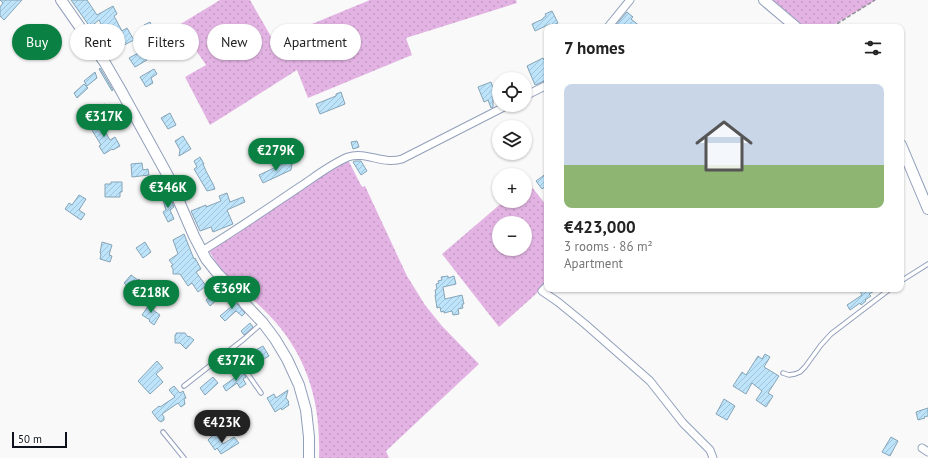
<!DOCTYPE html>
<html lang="en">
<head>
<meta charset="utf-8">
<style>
	:root { --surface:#fff; --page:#f6f6f6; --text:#222; --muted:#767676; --line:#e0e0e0; --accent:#0b8043 }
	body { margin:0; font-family:"PT Sans",sans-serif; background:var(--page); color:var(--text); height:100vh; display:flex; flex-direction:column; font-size:15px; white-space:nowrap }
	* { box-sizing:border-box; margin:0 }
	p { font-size:13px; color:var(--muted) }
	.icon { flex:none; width:22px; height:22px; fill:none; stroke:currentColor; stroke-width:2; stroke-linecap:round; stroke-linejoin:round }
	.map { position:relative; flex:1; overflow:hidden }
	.details { position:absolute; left:544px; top:24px; width:360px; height:268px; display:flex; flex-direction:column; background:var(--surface); border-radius:8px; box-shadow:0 1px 3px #0004 }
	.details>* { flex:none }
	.top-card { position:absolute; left:12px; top:24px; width:380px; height:36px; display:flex; gap:8px }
	.fabs { position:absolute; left:492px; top:72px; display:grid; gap:8px }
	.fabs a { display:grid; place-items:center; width:40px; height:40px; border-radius:50%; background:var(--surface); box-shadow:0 1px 3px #0004; font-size:20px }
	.scale { position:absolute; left:12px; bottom:10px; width:55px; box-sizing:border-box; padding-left:4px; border:2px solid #0c111b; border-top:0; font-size:11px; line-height:14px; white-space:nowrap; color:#0c111b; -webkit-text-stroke:3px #fff; paint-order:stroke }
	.price { position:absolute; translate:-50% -34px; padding:0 9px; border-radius:14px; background:var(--accent); color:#fff; font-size:13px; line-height:26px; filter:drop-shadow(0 1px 2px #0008) }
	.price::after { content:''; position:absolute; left:50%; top:24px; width:12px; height:9px; margin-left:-6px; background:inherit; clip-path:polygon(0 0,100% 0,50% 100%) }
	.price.selected { background:#222; color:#fff }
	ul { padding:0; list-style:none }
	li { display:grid; align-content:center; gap:8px; height:212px; padding:0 20px }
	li+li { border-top:1px solid var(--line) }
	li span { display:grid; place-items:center; height:124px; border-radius:8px; color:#555 }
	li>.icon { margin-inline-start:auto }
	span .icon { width:72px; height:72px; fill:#fffc; stroke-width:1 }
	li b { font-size:17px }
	h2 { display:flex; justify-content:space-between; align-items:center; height:48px; padding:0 20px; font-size:17px }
	.tag { padding:0 14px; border-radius:18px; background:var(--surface); box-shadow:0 1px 3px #0004; font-size:14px; line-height:36px }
	.tag.selected { background:var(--accent); color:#fff }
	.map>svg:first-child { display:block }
	.grass { fill:url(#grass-dots); fill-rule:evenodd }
	.building { fill:url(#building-hatch); stroke:#85a4b6 }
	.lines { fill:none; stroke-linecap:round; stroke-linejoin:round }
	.lane-casing { stroke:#929fbb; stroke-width:5.5 }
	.street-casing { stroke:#929fbb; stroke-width:9 }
	.secondary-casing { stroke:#929fbb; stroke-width:12 }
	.path { stroke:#8f9196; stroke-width:1.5; stroke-dasharray:4 2; stroke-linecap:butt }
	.lane { stroke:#fff; stroke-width:3.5 }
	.street { stroke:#fff; stroke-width:7 }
	.secondary { stroke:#fff; stroke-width:10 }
</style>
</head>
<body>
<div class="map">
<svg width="928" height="458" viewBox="0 0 928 458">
	<defs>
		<pattern id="grass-dots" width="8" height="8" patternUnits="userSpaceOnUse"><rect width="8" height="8" fill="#e3b4e3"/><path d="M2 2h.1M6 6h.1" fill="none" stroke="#c29ac2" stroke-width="1.8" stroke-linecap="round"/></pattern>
		<pattern id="building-hatch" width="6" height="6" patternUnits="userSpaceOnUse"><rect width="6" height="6" fill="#bde4fb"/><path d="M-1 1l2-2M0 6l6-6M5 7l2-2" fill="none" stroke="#a1c3d7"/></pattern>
	</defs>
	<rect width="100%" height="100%" fill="#f9f9f9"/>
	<g class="grass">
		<path d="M220 0H250L273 40 370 0H516L517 3 406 38 412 55 308 98 297 70 210 125 185 77 206 65 179 25Z"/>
		<path d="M771 0H876L830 27H805L780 8Z"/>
		<path d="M348 160 362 187 365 186 407 276 425 305 442 326 479 364 386 451 389 458H319C321 403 308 356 269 315 255 300 237 287 223 271 217 264 212 256 207 248L296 191Z"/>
		<path d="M527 181 547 206V279L537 293 499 327 442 254 504 201H525V183ZM499 223H525V249H499Z"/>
	</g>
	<g class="building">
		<path d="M0 0H22L4 20 0 16V7L3 3Z"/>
		<path d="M71 0H87L97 15 113 6 117 14 114 16 122 31 127 28 134 40 124 45 123 41 115 46 104 25 102 26 99 20 90 27Z"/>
		<path d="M552 11 558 23 551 26 550 24 535 31 532 24 543 19V18L546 16 545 14Z"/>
		<path d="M627 12 633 17 631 19 641 27H614Z"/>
		<path d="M150 22 153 29 148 32 144 25Z"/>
		<path d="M142 51 147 60 135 67 129 58Z"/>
		<path d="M543 58 547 65V68L545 69 547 73V80L535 85 527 66Z"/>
		<path d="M100 68 113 90 112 91 99 69Z"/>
		<path d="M154 69 157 74 151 78 153 83 146 87 140 77Z"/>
		<path d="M95 72 97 78 87 86 84 81Z"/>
		<path d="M491 82 493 88 499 85V102L493 90V107L491 108 488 100 484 102 478 87Z"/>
		<path d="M84 84 88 88 77 98 74 93Z"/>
		<path d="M341 92 345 104 320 114 316 104 336 96V94Z"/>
		<path d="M105 104 107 110 100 112 98 106Z"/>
		<path d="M170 113 176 125 168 129 161 118Z"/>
		<path d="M103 119 106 124 102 126 110 140 115 137 120 146 113 150 112 149 104 154 99 146 101 145 90 127Z"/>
		<path d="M183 136 191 149 179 156 180 150 175 141Z"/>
		<path d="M357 141 359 147 353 149 351 142Z"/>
		<path d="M200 157 204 164H203L206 171 213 184 215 189 207 191 194 169 197 167 194 161Z"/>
		<path d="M355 161H361L367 171 361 175 353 162Z"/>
		<path d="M287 162 288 163 292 164 291 170 263 183 259 175Z"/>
		<path d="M142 163 143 170 148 169 149 175 132 177 131 164Z"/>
		<path d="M547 173V185L542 189 536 181Z"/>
		<path d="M111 182H122V192H120V197H105V184H111Z"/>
		<path d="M227 193 230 202 243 197 245 202 227 210 233 224 213 232 211 227 200 231 191 211 206 205V207L221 201 219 196Z"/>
		<path d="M79 195 86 199 79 210 85 214 81 220 65 209 69 203 72 205Z"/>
		<path d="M170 197 174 207 170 210 174 219 168 222 163 212 166 210 163 200Z"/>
		<path d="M184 234 194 259 195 258 201 269 196 272 206 286 198 292 192 283 188 286 180 274H173V269L171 266 173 265 169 260 178 254 173 240Z"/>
		<path d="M102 242 112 245 109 255 112 256 110 262 100 259 101 254 100 253Z"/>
		<path d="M145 242 151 252 143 258 136 248Z"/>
		<path d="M131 275 138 280 139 279 143 283 134 294 130 291V289L124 283Z"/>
		<path d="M448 276V278L454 276 456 284 443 287 445 299 462 295 464 304H462L463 308 458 309 459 314 453 315 452 311 444 313V311L441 312 440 307 437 308 435 295H436L435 290 437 289 436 284 439 283 438 281 442 280 441 277Z"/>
		<path d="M859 289H878L869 294 871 296 865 300 866 301 861 305 860 303 850 310 847 305 862 295Z"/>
		<path d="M216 292 220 297 210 306 206 300Z"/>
		<path d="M230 296 245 313 242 316 236 311 225 321 220 316 232 306 226 300Z"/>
		<path d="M151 302 156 306 153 310 160 315 154 325 149 321 150 320 142 315Z"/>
		<path d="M250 323 253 327 244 335 241 331Z"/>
		<path d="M176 333H185L188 337 189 336 194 340 186 349 180 343H175V335H176Z"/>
		<path d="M263 346 269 356 256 364 255 362 249 366 243 357Z"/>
		<path d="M765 354 770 357 764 367 779 376 768 393 773 396 766 407 756 400 762 391 752 383 746 394 733 386 742 372 746 375 758 356 762 359Z"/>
		<path d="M157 361 163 368 156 374 163 382 150 394 138 381Z"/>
		<path d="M243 372 246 377 243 379 246 384 240 388 237 383 226 391 223 386Z"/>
		<path d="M213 377 218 383 205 395 200 388Z"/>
		<path d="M174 386 180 393 183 391 186 398 184 399 185 404 181 407 178 403 162 414 164 417V420L161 422 158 420 152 412 159 406 160 407 175 397 169 390Z"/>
		<path d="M288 390 286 398 289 402 288 403 289 405 282 410 281 408 275 412 267 398 274 394 276 398Z"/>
		<path d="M724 399 735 406 727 420 716 414Z"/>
		<path d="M928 408V416L924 417 925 418 918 420 916 412Z"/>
		<path d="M215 433 223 444 234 437 239 443 221 454 217 448 215 450 208 440Z"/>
		<path d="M891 437 898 441 890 456 882 452Z"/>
	</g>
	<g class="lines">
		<g class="lane-casing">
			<g id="lane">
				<path d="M901 281 928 264"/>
				<path d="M231 350 261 393"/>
				<path d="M783 373 789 375 795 374 800 372 805 367 821 345 831 334 890 289"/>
				<path d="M184 386 244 339 261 324"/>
				<path d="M163 432 184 458"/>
			</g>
		</g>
		<g class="street-casing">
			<g id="street">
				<path d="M608 27 630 0"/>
				<path d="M525 96 547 85"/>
				<path d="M202 251C235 231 268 208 301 186 316 176 331 164 348 157 366 151 383 165 402 159L508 105"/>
				<path d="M547 286 542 291 558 302 585 324 650 381 683 423 710 450 713 458"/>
				<path d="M922 448 928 452"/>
			</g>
		</g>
		<g class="secondary-casing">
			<g id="secondary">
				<path d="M61 0 105 63 119 87 168 176 194 236 206 259 218 274 240 296 245 304 263 323 275 339 287 359 299 385 306 410 309 437V458"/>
				<path d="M764 0 796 27"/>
				<path d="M901 145 928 209"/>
			</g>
		</g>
		<path class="path" d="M832 27 875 0"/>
		<use href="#lane" class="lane"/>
		<use href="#street" class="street"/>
		<use href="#secondary" class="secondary"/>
	</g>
</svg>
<div class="fabs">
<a><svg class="icon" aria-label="locate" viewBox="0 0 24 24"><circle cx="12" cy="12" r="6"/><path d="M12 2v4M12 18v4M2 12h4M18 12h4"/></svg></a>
<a><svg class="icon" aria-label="layers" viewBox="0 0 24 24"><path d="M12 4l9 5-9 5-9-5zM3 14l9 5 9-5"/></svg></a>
<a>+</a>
<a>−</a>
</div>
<div class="scale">50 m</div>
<b class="price" style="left:104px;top:138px">€317K</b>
<b class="price" style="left:276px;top:172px">€279K</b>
<b class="price" style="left:168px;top:209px">€346K</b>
<b class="price" style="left:232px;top:310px">€369K</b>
<b class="price" style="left:151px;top:314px">€218K</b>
<b class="price" style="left:236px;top:382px">€372K</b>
<b class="price selected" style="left:222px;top:444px">€423K</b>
<div class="top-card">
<a class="tag selected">Buy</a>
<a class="tag">Rent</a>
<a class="tag">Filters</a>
<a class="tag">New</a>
<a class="tag">Apartment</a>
</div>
<section class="details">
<h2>7 homes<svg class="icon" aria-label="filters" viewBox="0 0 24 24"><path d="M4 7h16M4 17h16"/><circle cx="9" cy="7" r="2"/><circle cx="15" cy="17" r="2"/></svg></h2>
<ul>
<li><span style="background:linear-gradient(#c9d6e8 65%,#8fb573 0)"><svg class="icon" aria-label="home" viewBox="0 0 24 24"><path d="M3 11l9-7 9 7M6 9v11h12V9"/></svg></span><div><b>€423,000</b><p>3 rooms · 86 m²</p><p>Apartment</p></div></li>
</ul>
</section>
</div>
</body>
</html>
